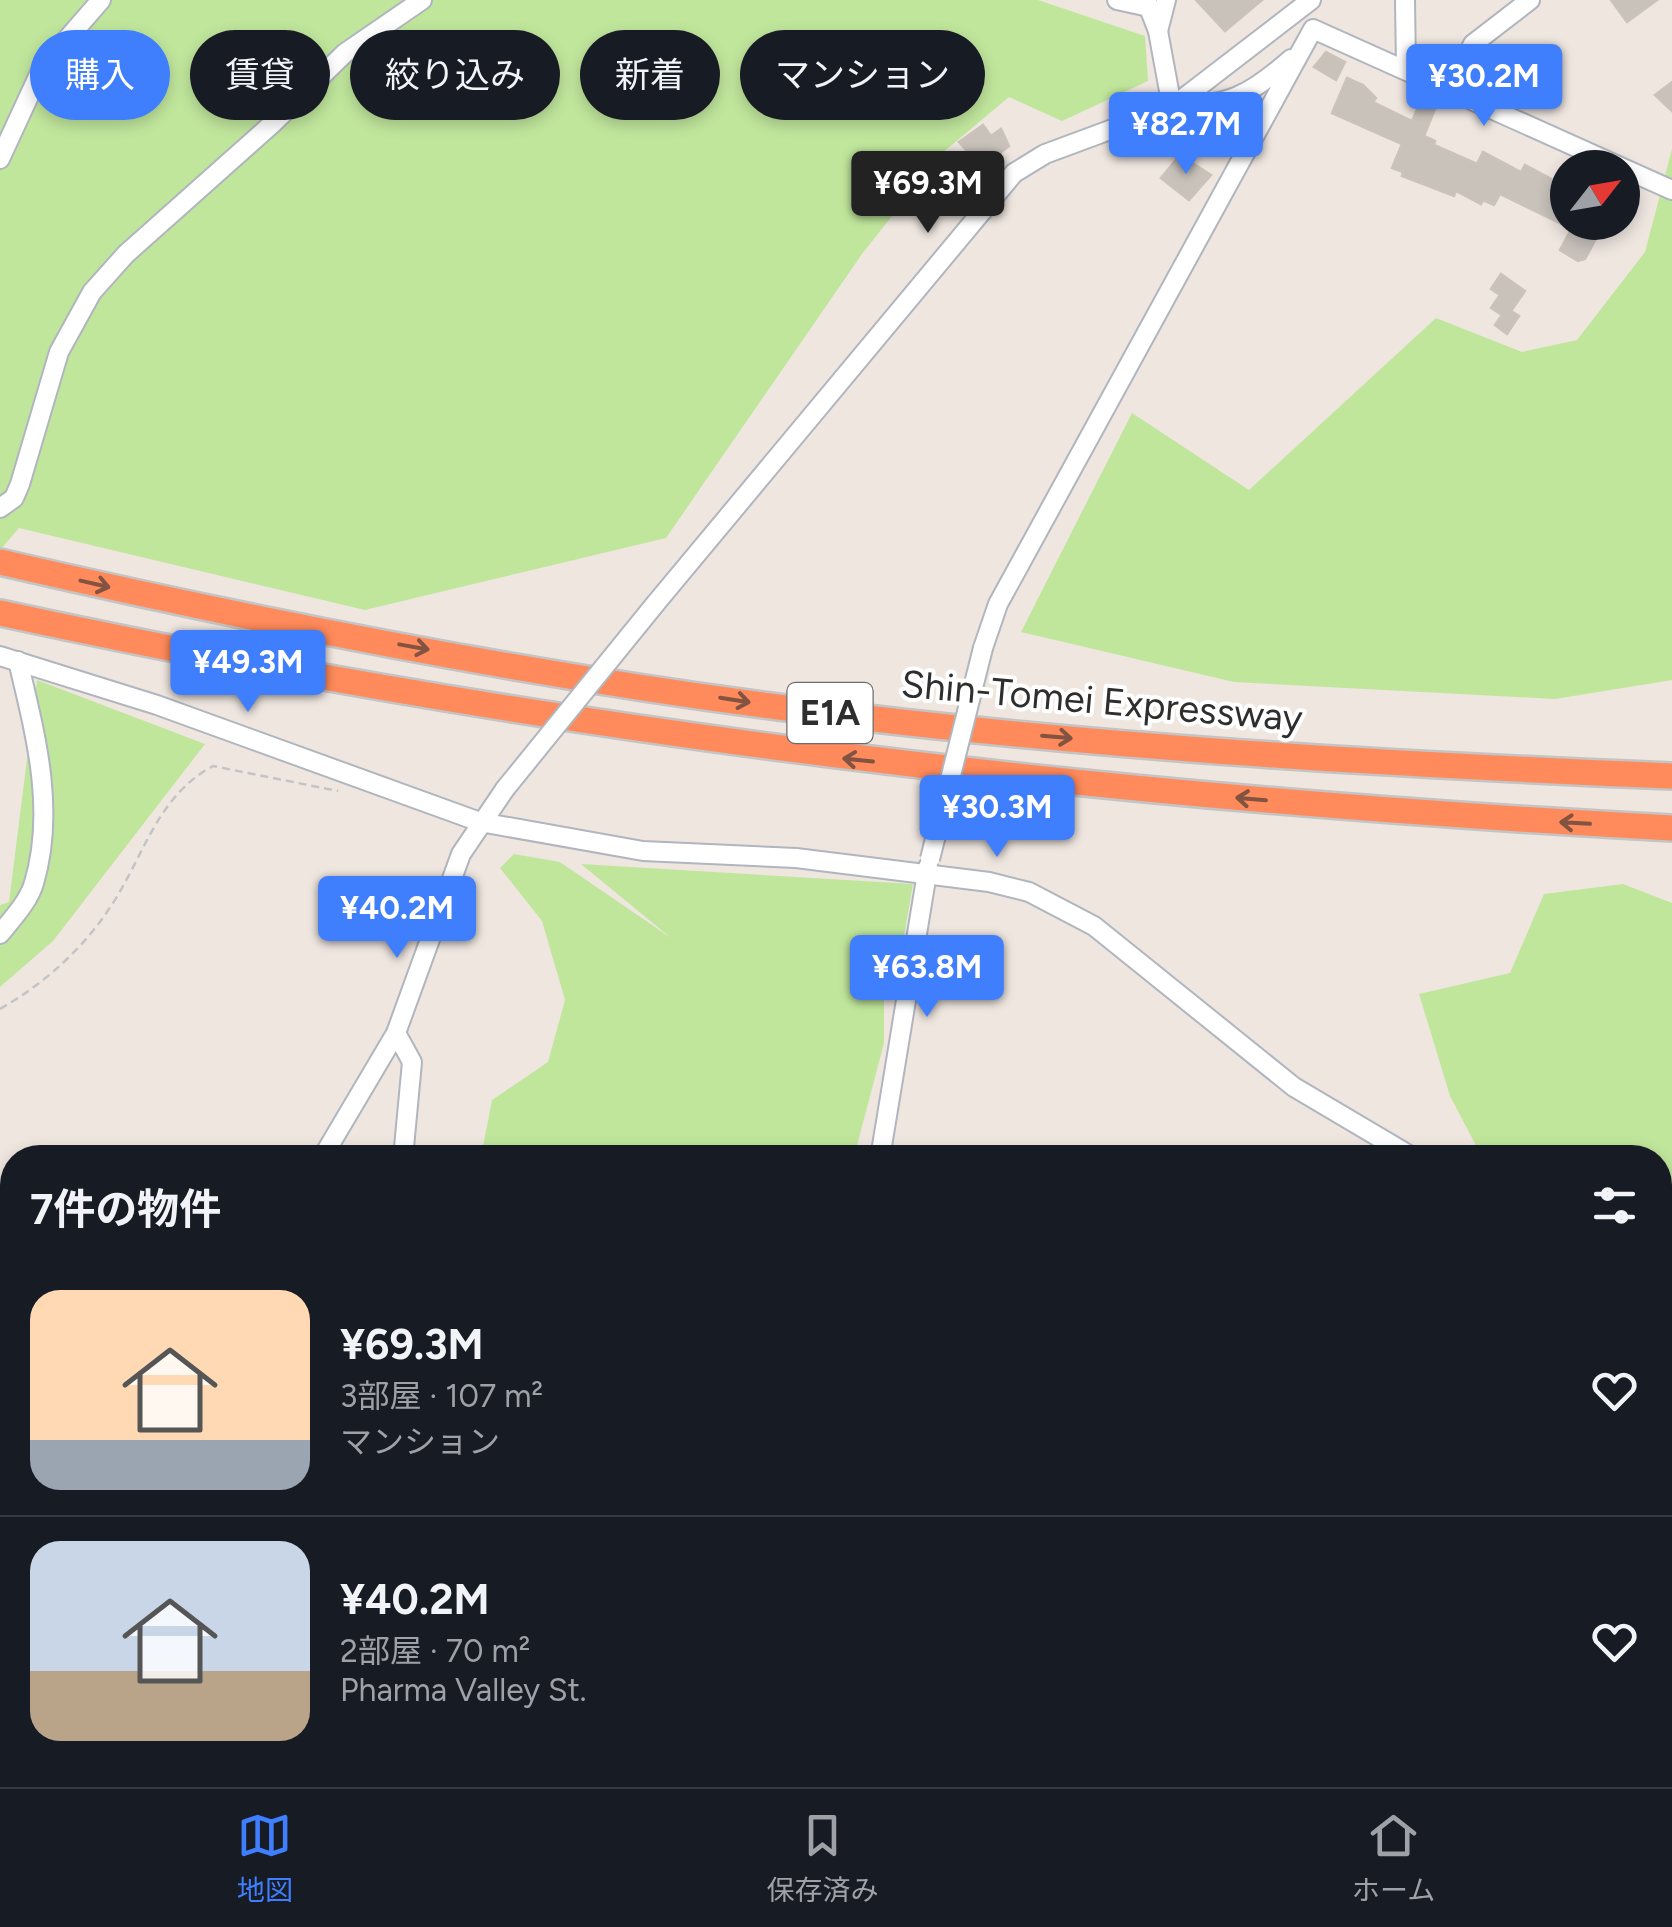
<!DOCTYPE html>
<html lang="ja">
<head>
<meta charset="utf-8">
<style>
	:root { --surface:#171b24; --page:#20242c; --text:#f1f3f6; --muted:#9ea1a6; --line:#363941; --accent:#3f7efd }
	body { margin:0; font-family:Figtree,"Noto Sans JP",sans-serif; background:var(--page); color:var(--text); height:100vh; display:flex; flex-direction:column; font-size:38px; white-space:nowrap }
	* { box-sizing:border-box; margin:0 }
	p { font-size:32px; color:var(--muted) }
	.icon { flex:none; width:55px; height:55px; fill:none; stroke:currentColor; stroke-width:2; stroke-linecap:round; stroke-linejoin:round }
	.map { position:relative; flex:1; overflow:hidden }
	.side { position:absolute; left:0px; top:1145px; width:1672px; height:642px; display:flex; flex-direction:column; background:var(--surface); border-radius:40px 40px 0 0; box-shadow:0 5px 15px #0003 }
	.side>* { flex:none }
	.guide { position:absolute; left:30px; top:30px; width:1000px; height:90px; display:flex; gap:20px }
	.needle { width:65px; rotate:59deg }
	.tools { position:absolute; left:1550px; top:150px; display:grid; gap:20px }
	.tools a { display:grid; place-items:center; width:90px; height:90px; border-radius:50%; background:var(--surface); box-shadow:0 5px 15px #0003; font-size:50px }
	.price { position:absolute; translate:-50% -85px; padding:0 22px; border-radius:10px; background:var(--accent); color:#fff; font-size:32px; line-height:65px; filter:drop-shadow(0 2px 5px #0008) }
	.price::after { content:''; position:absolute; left:50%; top:60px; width:30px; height:22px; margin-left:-15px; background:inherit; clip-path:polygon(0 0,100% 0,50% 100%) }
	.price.current { background:#222; color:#fff }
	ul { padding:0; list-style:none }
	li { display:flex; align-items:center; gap:30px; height:250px; padding:0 30px }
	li+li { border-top:2px solid var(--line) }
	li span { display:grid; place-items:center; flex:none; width:280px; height:200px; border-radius:30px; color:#555 }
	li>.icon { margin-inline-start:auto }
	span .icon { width:120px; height:120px; fill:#fffc; stroke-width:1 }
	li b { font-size:42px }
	h2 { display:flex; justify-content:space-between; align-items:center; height:120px; padding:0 30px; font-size:42px }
	.tag { padding:0 35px; border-radius:45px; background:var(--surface); box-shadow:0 5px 15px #0003; font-size:35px; line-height:90px }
	.tag.current { background:var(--accent); color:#fff }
	.dock { display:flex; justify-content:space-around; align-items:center; height:140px; border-top:2px solid var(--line); background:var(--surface); font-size:28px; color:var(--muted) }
	.dock a { display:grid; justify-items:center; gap:5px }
	.dock .current { color:var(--accent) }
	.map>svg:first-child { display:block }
	.green { fill:#c0e69c }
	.building { fill:#c8c2bb; stroke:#cbc2b9; stroke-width:2.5 }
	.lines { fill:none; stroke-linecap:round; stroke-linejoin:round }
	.minor-casing { stroke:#b0b5be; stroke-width:22 }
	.highway-casing { stroke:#c4c4c4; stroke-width:30 }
	.path { stroke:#c4c4c4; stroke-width:2.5; stroke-dasharray:8 5; stroke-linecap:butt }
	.minor { stroke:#fff; stroke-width:18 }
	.highway { stroke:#ff8a5b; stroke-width:25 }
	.minor-bridge-casing { stroke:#b0b5be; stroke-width:22; stroke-linecap:butt }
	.minor-bridge { stroke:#fff; stroke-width:18 }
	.oneway { stroke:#825340 }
	.labels { text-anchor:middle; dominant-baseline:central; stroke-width:8; stroke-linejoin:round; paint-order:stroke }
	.shield { fill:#fff; stroke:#6d6d6d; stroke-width:2.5 }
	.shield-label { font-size:35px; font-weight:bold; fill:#2e2e2e }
	.street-label { font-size:38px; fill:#2e2e2e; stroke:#fff }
</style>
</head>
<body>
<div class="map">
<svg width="1672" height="1787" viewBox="0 0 1672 1787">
	<rect width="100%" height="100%" fill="#efe6e0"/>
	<g class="green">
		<path d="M0 0H1038L1145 36 1148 81 1062 121 1009 97 941 154 862 254 666 538 365 610 19 528 0 550Z"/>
		<path d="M1672 149V680L1555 699 1234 682 1021 632 1132 413 1249 490 1436 318 1522 352 1577 340 1645 252Z"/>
		<path d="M37 680 205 744 53 941 0 987V905L9 902Z"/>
		<path d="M514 854 560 862 671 938 581 864 913 884 901 953 852 935 899 959 884 995V1043L854 1157H481L492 1100 548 1062 565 1000 542 921 500 868Z"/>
		<path d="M1623 884 1672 903V1225L1660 1224V1158L1482 1157 1450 1096 1419 994 1510 973 1544 894Z"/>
		<path d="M250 1775H741L736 1787H245Z"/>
		<path d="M1107 1775H1250L1254 1787H1047L1073 1777Z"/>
		<path d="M1532 1775H1576L1591 1787H1540Z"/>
	</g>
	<g class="building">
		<path d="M1196 0H1262L1225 31Z"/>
		<path d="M1611 0H1657L1627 22Z"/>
		<path d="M1326 52 1345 62 1336 80 1314 67Z"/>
		<path d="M1347 78 1363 85 1376 98 1373 102 1412 121 1420 103 1435 109 1424 136 1435 141 1434 145 1477 164 1483 152 1521 172 1525 165 1568 188V227L1500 194 1494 205 1483 200 1481 204 1456 191 1454 196 1402 176 1403 172 1392 168 1402 144 1332 113Z"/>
		<path d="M1672 82V111L1655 95Z"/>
		<path d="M983 125 991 136 1001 129 1009 146 981 167 959 142Z"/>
		<path d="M1180 155 1211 175 1189 200 1161 178Z"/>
		<path d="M1575 222 1600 231 1585 259 1578 261 1560 250Z"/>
		<path d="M1501 274 1525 291 1511 311 1519 316 1507 334 1495 325 1502 315 1491 308 1500 295 1491 289Z"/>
	</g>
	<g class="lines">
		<g class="minor-casing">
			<g id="minor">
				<path d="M1117 0 1149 7"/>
				<path d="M1146 0 1158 31 1172 107C1228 106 1249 96 1291 59"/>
				<path d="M1405 0 1406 69"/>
				<path d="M1158 31 1166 0"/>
				<path d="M1451 88 1473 44 1530 0"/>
				<path d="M0 159 42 68 101 0"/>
				<path d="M0 508 14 498 20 484 59 352 92 292 126 254 272 124 345 53 422 0"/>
				<path d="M656 603 1014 173 1045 154 1172 107 1311 0"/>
				<path d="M983 648 998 604 1313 29 1672 190"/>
				<path d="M0 656 157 705 480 822 643 851 796 858 989 882 1029 892 1094 926 1294 1087 1414 1158"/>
				<path d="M0 934C12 919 29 901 34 883 56 809 35 733 18 661"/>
				<path d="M396 1033 412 1062 403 1158"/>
				<path d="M322 1158 396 1033 461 854 505 789"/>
				<path d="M880 1158 928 867"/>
				<path d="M1660 1307 1672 1331"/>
				<path d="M0 1636 12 1617"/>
				<path d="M1286 1775 1288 1787"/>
				<path d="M1526 1775 1534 1787"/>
				<path d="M238 1787 243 1775"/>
				<path d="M747 1787 752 1775"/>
				<path d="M981 1787 1020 1775"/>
			</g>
		</g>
		<g class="highway-casing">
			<g id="highway">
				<path d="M0 562C264 623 532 676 801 710 1090 747 1381 764 1672 776"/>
				<path d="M0 613C553 733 1107 798 1672 828"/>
			</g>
		</g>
		<path class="path" d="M0 1009C45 983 83 949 111 906 144 856 157 796 213 766L338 791"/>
		<use href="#minor" class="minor"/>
		<use href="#highway" class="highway"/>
		<g class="minor-bridge-casing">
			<g id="minor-bridge">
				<path d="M505 789 656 603"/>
				<path d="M930 859 983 648"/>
			</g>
		</g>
		<use href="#minor-bridge" class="minor-bridge"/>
	</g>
	<defs><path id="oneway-shaft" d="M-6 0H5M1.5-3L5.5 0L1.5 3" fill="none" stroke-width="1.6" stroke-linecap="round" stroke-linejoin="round" transform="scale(2.5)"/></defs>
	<g class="oneway">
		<use href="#oneway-shaft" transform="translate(95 584) rotate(13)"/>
		<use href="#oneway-shaft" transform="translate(414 647) rotate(10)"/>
		<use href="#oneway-shaft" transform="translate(735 700) rotate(9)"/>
		<use href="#oneway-shaft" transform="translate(1057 737) rotate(5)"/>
		<use href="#oneway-shaft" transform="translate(858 760) rotate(-174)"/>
		<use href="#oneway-shaft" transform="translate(1251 799) rotate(-175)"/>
		<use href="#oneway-shaft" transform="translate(1575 823) rotate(-177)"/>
	</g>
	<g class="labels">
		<rect class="shield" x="787.5" y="683" width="85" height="60" rx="8"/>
		<g class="shield-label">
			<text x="830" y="713">E1A</text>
		</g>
		<g class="street-label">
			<text transform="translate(1102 701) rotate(5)">Shin-Tomei Expressway</text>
		</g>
	</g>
</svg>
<div class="tools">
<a><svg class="needle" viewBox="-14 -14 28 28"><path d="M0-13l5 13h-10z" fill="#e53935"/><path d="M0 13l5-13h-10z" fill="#9ea1a6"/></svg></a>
</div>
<b class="price" style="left:1484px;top:129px">¥30.2M</b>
<b class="price" style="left:1186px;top:177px">¥82.7M</b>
<b class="price current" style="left:928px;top:236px">¥69.3M</b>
<b class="price" style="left:248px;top:715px">¥49.3M</b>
<b class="price" style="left:997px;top:860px">¥30.3M</b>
<b class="price" style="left:397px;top:961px">¥40.2M</b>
<b class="price" style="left:927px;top:1020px">¥63.8M</b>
<div class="guide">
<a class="tag current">購入</a>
<a class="tag">賃貸</a>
<a class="tag">絞り込み</a>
<a class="tag">新着</a>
<a class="tag">マンション</a>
</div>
<section class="side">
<h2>7件の物件<svg class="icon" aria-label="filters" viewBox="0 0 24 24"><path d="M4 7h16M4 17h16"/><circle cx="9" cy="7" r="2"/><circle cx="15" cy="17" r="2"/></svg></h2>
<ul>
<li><span style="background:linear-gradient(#ffd9b3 75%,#9aa5b1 0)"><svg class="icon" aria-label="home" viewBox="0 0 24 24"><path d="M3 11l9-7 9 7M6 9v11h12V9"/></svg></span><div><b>¥69.3M</b><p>3部屋 · 107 m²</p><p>マンション</p></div><svg class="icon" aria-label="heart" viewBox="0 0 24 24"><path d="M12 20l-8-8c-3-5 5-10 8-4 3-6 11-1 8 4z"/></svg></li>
<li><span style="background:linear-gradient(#c9d6e8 65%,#b9a48a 0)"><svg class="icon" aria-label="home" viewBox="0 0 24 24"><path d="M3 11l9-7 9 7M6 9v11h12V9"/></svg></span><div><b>¥40.2M</b><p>2部屋 · 70 m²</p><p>Pharma Valley St.</p></div><svg class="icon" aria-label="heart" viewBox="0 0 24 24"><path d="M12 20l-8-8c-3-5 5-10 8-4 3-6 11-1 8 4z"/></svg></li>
</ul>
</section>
</div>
<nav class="dock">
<a class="current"><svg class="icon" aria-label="map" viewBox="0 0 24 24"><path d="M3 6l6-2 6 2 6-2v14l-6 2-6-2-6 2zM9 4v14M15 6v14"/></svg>地図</a>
<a><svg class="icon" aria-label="saved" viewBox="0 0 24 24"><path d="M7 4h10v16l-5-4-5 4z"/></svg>保存済み</a>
<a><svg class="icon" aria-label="home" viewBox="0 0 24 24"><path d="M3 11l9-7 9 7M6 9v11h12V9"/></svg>ホーム</a>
</nav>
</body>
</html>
